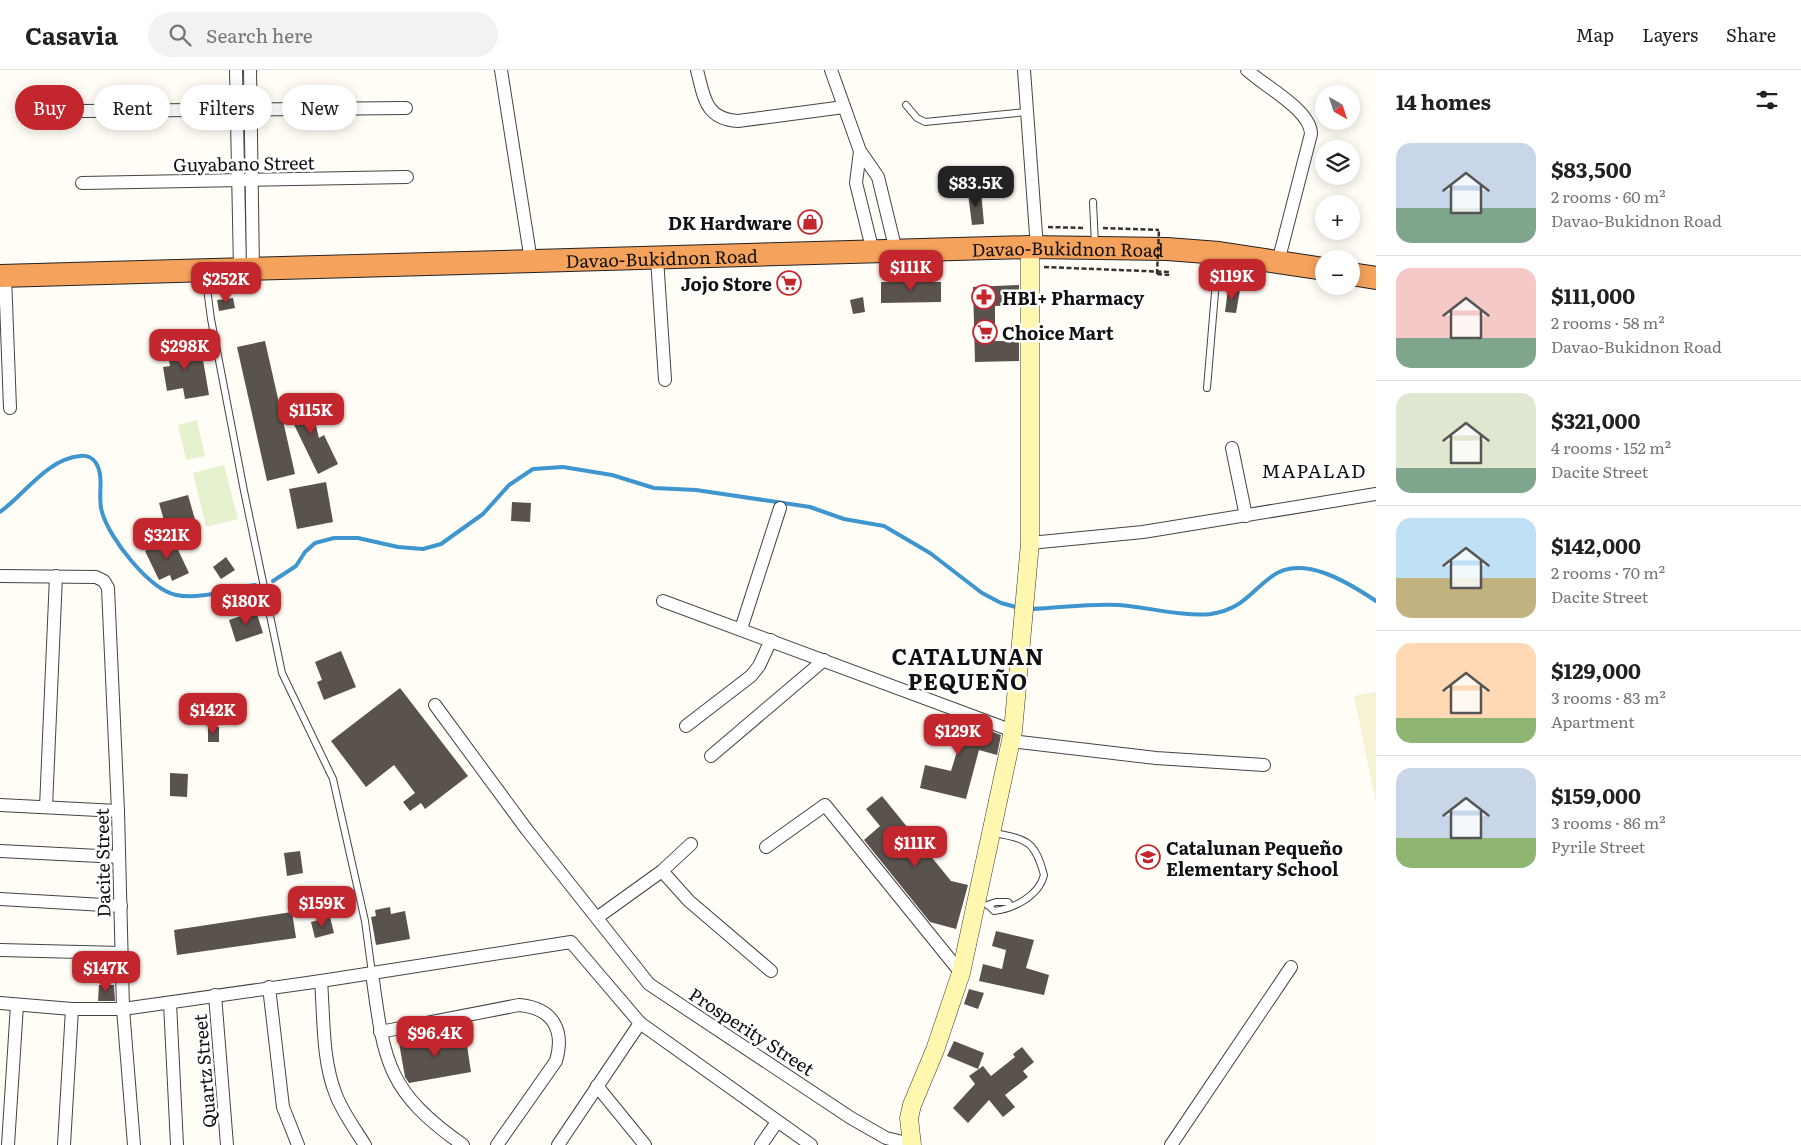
<!DOCTYPE html>
<html lang="en">
<head>
<meta charset="utf-8">
<style>
	:root { --surface:#fff; --page:#f2f2f2; --text:#202124; --muted:#757577; --line:#e0e0e0; --accent:#c4262e }
	body { margin:0; font-family:Literata,serif; background:var(--page); color:var(--text); height:100vh; display:flex; flex-direction:column; font-size:19px; white-space:nowrap }
	* { box-sizing:border-box; margin:0 }
	p { font-size:16px; color:var(--muted) }
	.icon { flex:none; width:28px; height:28px; fill:none; stroke:currentColor; stroke-width:2; stroke-linecap:round; stroke-linejoin:round }
	.map { position:relative; flex:1; overflow:hidden }
	.drawer { display:flex; flex-direction:column; background:var(--surface); width:425px }
	.drawer>* { flex:none }
	.guide { position:absolute; left:15px; top:15px; width:475px; height:45px; display:flex; gap:10px }
	.needle { width:32px; rotate:141deg }
	.tools { position:absolute; left:1315px; top:15px; display:grid; gap:10px }
	.tools a { display:grid; place-items:center; width:45px; height:45px; border-radius:50%; background:var(--surface); box-shadow:0 2px 12px #0003; font-size:25px }
	.price { position:absolute; translate:-50% -42px; padding:0 11px; border-radius:10px; background:var(--accent); color:#fff; font-size:16px; line-height:32px; filter:drop-shadow(0 1px 2px #0008) }
	.price::after { content:''; position:absolute; left:50%; top:30px; width:15px; height:11px; margin-left:-8px; background:inherit; clip-path:polygon(0 0,100% 0,50% 100%) }
	.price.current { background:#222; color:#fff }
	ul { padding:0; list-style:none }
	li { display:flex; align-items:center; gap:15px; height:125px; padding:0 20px }
	li+li { border-top:1px solid var(--line) }
	li span { display:grid; place-items:center; flex:none; width:140px; height:100px; border-radius:15px; color:#555 }
	li>.icon { margin-inline-start:auto }
	span .icon { width:60px; height:60px; fill:#fffc; stroke-width:1 }
	li b { font-size:21px }
	h2 { display:flex; justify-content:space-between; align-items:center; height:60px; padding:0 20px; font-size:21px }
	.pill { padding:0 18px; border-radius:22px; background:var(--surface); box-shadow:0 2px 12px #0003; font-size:18px; line-height:45px }
	.pill.current { background:var(--accent); color:#fff }
	header { display:flex; align-items:center; gap:30px; box-sizing:border-box; height:70px; padding:0 25px; background:var(--surface); border-bottom:1px solid var(--line) }
	header strong { font-size:24px }
	nav { display:flex; gap:28px; margin-inline-start:auto; font-size:18px }
	.search { width:350px; height:45px; background:var(--page); display:flex; align-items:center; gap:12px; box-sizing:border-box; padding:0 18px; border-radius:28px; color:var(--muted); font-size:19px }
	main { display:flex; flex:1; min-height:0 }
	.map>svg:first-child { display:block }
	.farmland { fill:#f6f3d4 }
	.pitch { fill:#e6f2cf }
	.lines { fill:none; stroke-linecap:round; stroke-linejoin:round }
	.stream { stroke:#3f96cf; stroke-width:4 }
	.building { fill:#5a524d }
	.lane-casing { stroke:#444; stroke-width:8 }
	.street-casing { stroke:#444; stroke-width:14 }
	.secondary-casing { stroke:#333; stroke-width:19 }
	.highway-casing { stroke:#222; stroke-width:24 }
	.path { stroke:#333; stroke-width:2.5; stroke-dasharray:5 2.5; stroke-linecap:butt }
	.lane { stroke:#fff; stroke-width:6 }
	.street { stroke:#fff; stroke-width:12 }
	.secondary { stroke:#fff6b0; stroke-width:18 }
	.highway { stroke:#f5a25d; stroke-width:22 }
	.path-bridge { stroke:#333; stroke-width:2.5; stroke-dasharray:5 2.5; stroke-linecap:butt }
	.labels { text-anchor:middle; dominant-baseline:central; stroke-width:5; stroke-linejoin:round; paint-order:stroke }
	.street-label { font-size:18px; fill:#111; stroke:#fff }
	.poi-label { font-size:18px; font-weight:bold; fill:#111; stroke:#fff; text-anchor:start }
	.neighbourhood-label { font-size:19px; letter-spacing:1px; fill:#111; stroke:#fff }
	.district-label { font-size:22px; font-weight:bold; letter-spacing:1px; fill:#111; stroke:#fff }
</style>
</head>
<body>
<header>
<strong>Casavia</strong>
<div class="search"><svg class="icon" aria-label="search" viewBox="0 0 24 24"><circle cx="10" cy="10" r="6"/><path d="M15 15l6 6"/></svg>Search here</div>
<nav><a>Map</a><a>Layers</a><a>Share</a></nav>
</header>
<main>
<div class="map">
<svg width="1376" height="1075" viewBox="0 0 1376 1075">
	<rect width="100%" height="100%" fill="#fffdf5"/>
	<path class="farmland" d="M1376 622V734L1354 626Z"/>
	<g class="pitch">
		<path d="M197 350 205 386 186 390 178 355Z"/>
		<path d="M224 395 238 449 206 457 193 403Z"/>
	</g>
	<g class="lines">
		<g class="stream">
			<path d="M0 442C25 424 47 389 80 386 87 385 93 388 96 393 105 407 97 427 102 442 109 468 149 519 176 525 201 530 229 519 255 515"/>
			<path d="M273 511 296 496 305 482 315 473 334 468H358L398 477 423 479 441 474 483 444 509 415 533 399 563 397 612 405 654 418 696 420 810 437 844 449 884 456 930 483 982 523 1001 533 1016 537"/>
			<path d="M1032 539C1061 538 1090 533 1119 535 1147 537 1183 547 1211 544 1242 539 1248 524 1271 507 1302 483 1349 513 1376 531"/>
		</g>
	</g>
	<g class="building">
		<path d="M981 121 984 154 972 155 968 123Z"/>
		<path d="M881 212H941V232L881 233Z"/>
		<path d="M1019 215V235L995 236V271H1019V291L975 292 973 217Z"/>
		<path d="M1228 219 1240 220 1236 243 1225 242Z"/>
		<path d="M863 227 865 242 853 244 850 230Z"/>
		<path d="M233 228 235 238 219 241 217 230Z"/>
		<path d="M181 265 185 286 197 284 198 291 203 290 209 325 185 329 183 318 167 321 163 297 170 296 165 268Z"/>
		<path d="M265 271 295 404 267 411 237 277Z"/>
		<path d="M309 328 319 368 324 365 338 394 318 404 284 334Z"/>
		<path d="M326 412 333 452 297 459 289 419Z"/>
		<path d="M188 425 196 453 167 461 159 433Z"/>
		<path d="M512 432 531 433 530 452 511 451Z"/>
		<path d="M172 467 189 503 172 511 170 505 159 510 145 481Z"/>
		<path d="M226 487 235 500 221 509 213 497Z"/>
		<path d="M256 541 263 563 236 572 229 550Z"/>
		<path d="M341 581 356 617 324 630 317 612 322 610 315 592Z"/>
		<path d="M400 618 468 706 425 739 421 733 410 741 403 732 415 723 394 695 366 717 331 671Z"/>
		<path d="M933 647 967 658 968 653 1001 665 997 685 979 680 966 729 920 718 925 695 951 701 958 678 926 668Z"/>
		<rect x="208" y="657" width="11" height="15"/>
		<path d="M170 703 188 704 187 727 170 726Z"/>
		<path d="M882 726 951 811 968 815 956 859 930 852 864 770 880 756 866 739Z"/>
		<path d="M300 781 303 803 287 806 284 783Z"/>
		<path d="M390 837 391 844 405 841 410 869 376 875 371 847 376 846 375 840Z"/>
		<path d="M292 842 296 868 177 885 174 860Z"/>
		<path d="M330 847 334 863 315 868 311 852Z"/>
		<path d="M996 861 1034 870 1026 898 1049 905 1044 925 979 911 983 894 1002 899 1006 880 992 876Z"/>
		<path d="M99 915H114L115 931H98Z"/>
		<path d="M969 919 984 923 978 939 964 934Z"/>
		<path d="M465 962 471 1002 409 1013 405 1007 399 973Z"/>
		<path d="M954 971 984 983 978 999 947 986Z"/>
		<path d="M1022 977 1034 992 1023 1001 1028 1007 1005 1025 1015 1037 1003 1047 989 1030 968 1053 953 1038 975 1014 969 1006 983 996 991 1006 1015 987 1013 984Z"/>
	</g>
	<g class="lines">
		<g class="lane-casing">
			<g id="lane">
				<path d="M906 35 917 48 925 52 1027 42"/>
				<path d="M1093 132 1095 175"/>
				<path d="M205 203 211 249 244 421 282 603 333 709 365 851 372 903"/>
				<path d="M1207 318 1218 187"/>
				<path d="M987 835 996 832H1008L1011 836"/>
				<path d="M989 836 994 841C1013 839 1039 826 1044 805 1035 771 1027 769 994 763"/>
			</g>
		</g>
		<g class="street-casing">
			<g id="street">
				<path d="M236 0 240 199"/>
				<path d="M250 0 253 199"/>
				<path d="M501 0 531 191"/>
				<path d="M697 0C704 27 705 49 738 51L844 37"/>
				<path d="M831 0 860 81 878 107 896 181"/>
				<path d="M1024 0 1037 178"/>
				<path d="M1247 0C1264 16 1311 40 1311 64L1278 192"/>
				<path d="M81 41 406 38"/>
				<path d="M860 81 856 113 873 182"/>
				<path d="M82 113 407 107"/>
				<path d="M657 188 665 310"/>
				<path d="M5 206 10 338"/>
				<path d="M1232 378 1246 446"/>
				<path d="M1030 473 1143 462 1376 424"/>
				<path d="M0 506 96 507 104 511 108 518 118 741 123 939 134 1075"/>
				<path d="M663 531 1013 661"/>
				<path d="M741 559 780 438"/>
				<path d="M435 635 527 760 649 914 851 1048 886 1068 911 1074"/>
				<path d="M686 656 751 606 759 596 771 570"/>
				<path d="M1011 671 1156 688 1264 695"/>
				<path d="M711 686 824 590"/>
				<path d="M0 735 118 741"/>
				<path d="M46 737 56 506"/>
				<path d="M766 777 825 735 961 903"/>
				<path d="M0 781 119 787"/>
				<path d="M662 801 689 831 771 901"/>
				<path d="M0 829 121 836"/>
				<path d="M598 847 662 801 691 774"/>
				<path d="M0 880 121 883"/>
				<path d="M372 903C384 991 386 1021 463 1075"/>
				<path d="M321 911C324 949 322 990 336 1025 343 1043 355 1059 365 1075"/>
				<path d="M269 917 283 1037 298 1075"/>
				<path d="M215 925 227 1075"/>
				<path d="M0 933 72 939H123L321 911 571 872 640 953 811 1075"/>
				<path d="M170 933 177 1075"/>
				<path d="M380 962 519 935C553 938 565 960 556 991L497 1075"/>
				<path d="M597 1016 645 1075"/>
				<path d="M8 1075 17 935"/>
				<path d="M64 1075 72 939"/>
				<path d="M558 1075 640 953"/>
				<path d="M761 1075 777 1052"/>
				<path d="M1171 1075 1291 897"/>
			</g>
		</g>
		<g class="secondary-casing">
			<path id="secondary" d="M912 1075 909 1048 912 1035 935 980 961 903 1013 661 1030 473V177"/>
		</g>
		<g class="highway-casing">
			<g id="highway">
				<path d="M1351 204 1376 208"/>
				<path id="s1" d="M0 206 1030 177 1167 179 1219 183 1324 199"/>
			</g>
		</g>
		<g class="path">
			<path d="M1048 157 1085 158"/>
			<path d="M1103 158 1159 160"/>
			<path d="M1044 197 1169 202V205"/>
			<path d="M1157 204 1169 205"/>
		</g>
		<use href="#lane" class="lane"/>
		<use href="#street" class="street"/>
		<use href="#secondary" class="secondary"/>
		<use href="#highway" class="highway"/>
		<path class="path-bridge" d="M1157 204 1159 160"/>
	</g>
	<defs>
		<g id="shop-ring" transform="scale(1.25)"><circle r="9.5" fill="#fff" stroke="#c4262e" stroke-width="1.5"/><path d="M-5-2.5h2.3a2.7 3.5 0 0 1 5.4 0H5L5.5 6h-11ZM-1.5-2.5h3a1.5 2.3 0 0 0-3 0Z" fill="#c4262e"/></g>
		<g id="supermarket-ring" transform="scale(1.25)"><circle r="9.5" fill="#fff" stroke="#c4262e" stroke-width="1.5"/><path d="M-6-5.5h2.5l.6 2H6L4.5 2H-2.5L-4.4-4H-6ZM-1.5 3.2a1.3 1.3 0 1 0 .1 0ZM3 3.2a1.3 1.3 0 1 0 .1 0Z" fill="#c4262e"/></g>
		<g id="pharmacy-ring" transform="scale(1.25)"><circle r="9.5" fill="#fff" stroke="#c4262e" stroke-width="1.5"/><path d="M-2-6h4v4h4v4h-4v4h-4v-4h-4v-4h4Z" fill="#c4262e"/></g>
		<g id="school-ring" transform="scale(1.25)"><circle r="9.5" fill="#fff" stroke="#c4262e" stroke-width="1.5"/><path d="M0-5L7-2L0 1L-7-2ZM-4 1L0 2.5L4 1V4Q0 6-4 4Z" fill="#c4262e"/></g>
	</defs>
	<g fill-rule="evenodd">
		<use href="#shop-ring" x="810" y="152"/>
		<use href="#supermarket-ring" x="789" y="213"/>
		<use href="#pharmacy-ring" x="984" y="227"/>
		<use href="#supermarket-ring" x="985" y="262"/>
		<use href="#school-ring" x="1148" y="787"/>
	</g>
	<g class="labels">
		<g class="street-label">
			<text transform="translate(244 93) rotate(-1)">Guyabano Street</text>
			<text stroke="none"><textPath href="#s1" startOffset="1068">Davao-Bukidnon Road</textPath></text>
			<text stroke="none"><textPath href="#s1" startOffset="662">Davao-Bukidnon Road</textPath></text>
			<text transform="translate(102 793) rotate(-91)">Dacite Street</text>
			<text transform="translate(752 961) rotate(33)">Prosperity Street</text>
			<text transform="translate(204 1001) rotate(-95)">Quartz Street</text>
		</g>
		<g class="poi-label">
			<text x="792" y="152" text-anchor="end">DK Hardware</text>
			<text x="772" y="213" text-anchor="end">Jojo Store</text>
			<text x="1002" y="227">HB1+ Pharmacy</text>
			<text x="1002" y="262">Choice Mart</text>
			<text x="1166" y="777">Catalunan Pequeño<tspan x="1166" dy="21">Elementary School</tspan></text>
		</g>
		<g class="neighbourhood-label">
			<text x="1314" y="400">MAPALAD</text>
		</g>
		<g class="district-label">
			<text x="968" y="585">CATALUNAN<tspan x="968" dy="25">PEQUEÑO</tspan></text>
		</g>
	</g>
</svg>
<div class="tools">
<a><svg class="needle" viewBox="-14 -14 28 28"><path d="M0-13l5 13h-10z" fill="#e53935"/><path d="M0 13l5-13h-10z" fill="#757577"/></svg></a>
<a><svg class="icon" aria-label="layers" viewBox="0 0 24 24"><path d="M12 4l9 5-9 5-9-5zM3 14l9 5 9-5"/></svg></a>
<a>+</a>
<a>−</a>
</div>
<b class="price current" style="left:976px;top:138px">$83.5K</b>
<b class="price" style="left:911px;top:222px">$111K</b>
<b class="price" style="left:1232px;top:231px">$119K</b>
<b class="price" style="left:226px;top:234px">$252K</b>
<b class="price" style="left:185px;top:301px">$298K</b>
<b class="price" style="left:311px;top:365px">$115K</b>
<b class="price" style="left:167px;top:490px">$321K</b>
<b class="price" style="left:246px;top:556px">$180K</b>
<b class="price" style="left:213px;top:665px">$142K</b>
<b class="price" style="left:958px;top:686px">$129K</b>
<b class="price" style="left:915px;top:798px">$111K</b>
<b class="price" style="left:322px;top:858px">$159K</b>
<b class="price" style="left:106px;top:923px">$147K</b>
<b class="price" style="left:435px;top:988px">$96.4K</b>
<div class="guide">
<a class="pill current">Buy</a>
<a class="pill">Rent</a>
<a class="pill">Filters</a>
<a class="pill">New</a>
</div>
</div>
<section class="drawer">
<h2>14 homes<svg class="icon" aria-label="filters" viewBox="0 0 24 24"><path d="M4 7h16M4 17h16"/><circle cx="9" cy="7" r="2"/><circle cx="15" cy="17" r="2"/></svg></h2>
<ul>
<li><span style="background:linear-gradient(#c9d6e8 65%,#7fa58c 0)"><svg class="icon" aria-label="home" viewBox="0 0 24 24"><path d="M3 11l9-7 9 7M6 9v11h12V9"/></svg></span><div><b>$83,500</b><p>2 rooms · 60 m²</p><p>Davao-Bukidnon Road</p></div></li>
<li><span style="background:linear-gradient(#f6c9c9 70%,#7fa58c 0)"><svg class="icon" aria-label="home" viewBox="0 0 24 24"><path d="M3 11l9-7 9 7M6 9v11h12V9"/></svg></span><div><b>$111,000</b><p>2 rooms · 58 m²</p><p>Davao-Bukidnon Road</p></div></li>
<li><span style="background:linear-gradient(#dfe7d0 75%,#7fa58c 0)"><svg class="icon" aria-label="home" viewBox="0 0 24 24"><path d="M3 11l9-7 9 7M6 9v11h12V9"/></svg></span><div><b>$321,000</b><p>4 rooms · 152 m²</p><p>Dacite Street</p></div></li>
<li><span style="background:linear-gradient(#bfe0f5 60%,#c2b280 0)"><svg class="icon" aria-label="home" viewBox="0 0 24 24"><path d="M3 11l9-7 9 7M6 9v11h12V9"/></svg></span><div><b>$142,000</b><p>2 rooms · 70 m²</p><p>Dacite Street</p></div></li>
<li><span style="background:linear-gradient(#ffd9b3 75%,#8fb573 0)"><svg class="icon" aria-label="home" viewBox="0 0 24 24"><path d="M3 11l9-7 9 7M6 9v11h12V9"/></svg></span><div><b>$129,000</b><p>3 rooms · 83 m²</p><p>Apartment</p></div></li>
<li><span style="background:linear-gradient(#c9d6e8 70%,#8fb573 0)"><svg class="icon" aria-label="home" viewBox="0 0 24 24"><path d="M3 11l9-7 9 7M6 9v11h12V9"/></svg></span><div><b>$159,000</b><p>3 rooms · 86 m²</p><p>Pyrile Street</p></div></li>
</ul>
</section>
</main>
</body>
</html>
